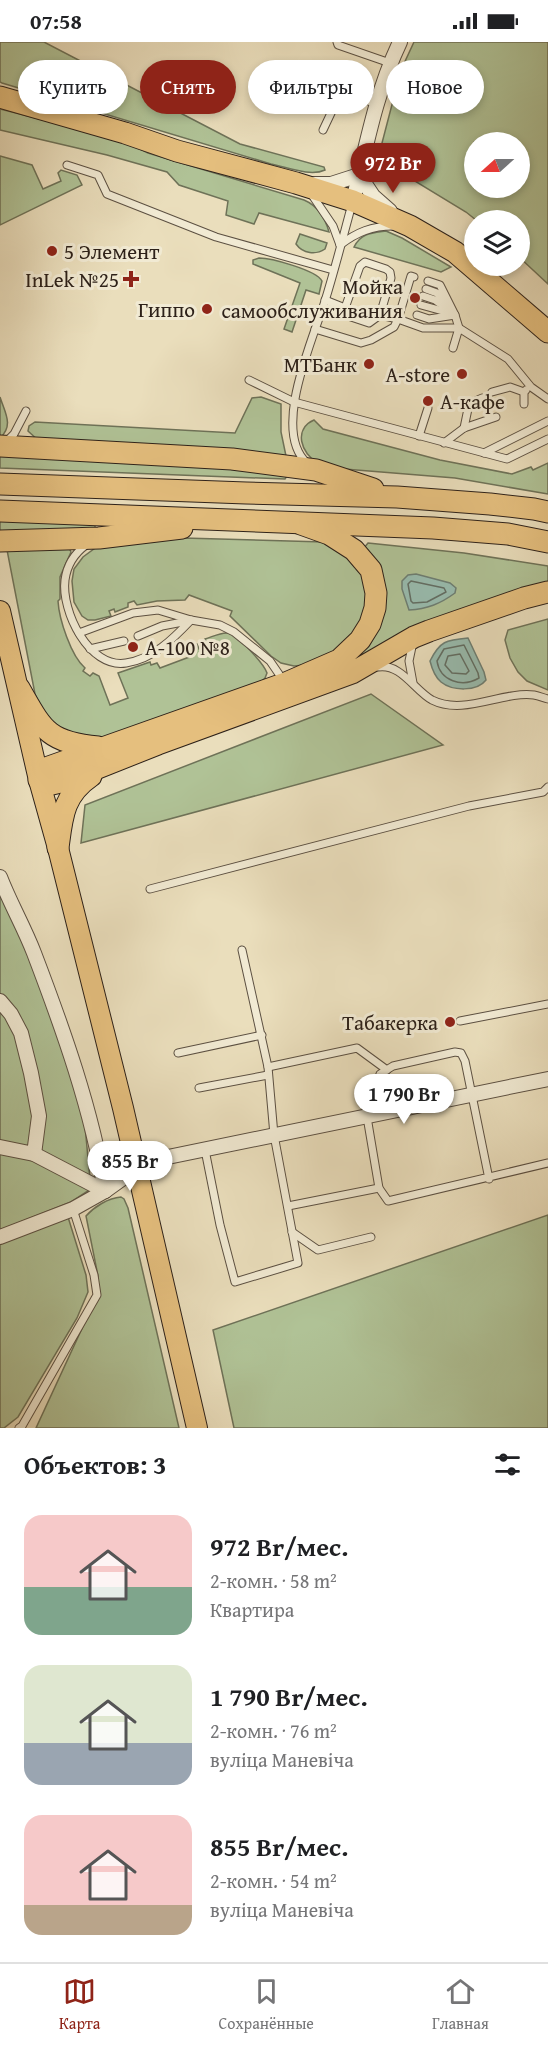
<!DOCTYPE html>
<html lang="ru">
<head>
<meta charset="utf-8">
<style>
	:root { --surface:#fff; --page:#f6f6f6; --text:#202124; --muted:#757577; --line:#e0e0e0; --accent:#8f2418 }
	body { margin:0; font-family:"Gentium Book Plus",serif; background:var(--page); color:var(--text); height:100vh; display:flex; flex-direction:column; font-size:22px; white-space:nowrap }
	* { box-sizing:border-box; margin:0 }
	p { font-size:20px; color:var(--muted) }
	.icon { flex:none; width:33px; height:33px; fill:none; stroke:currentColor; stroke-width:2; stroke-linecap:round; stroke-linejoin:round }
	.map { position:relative; height:1386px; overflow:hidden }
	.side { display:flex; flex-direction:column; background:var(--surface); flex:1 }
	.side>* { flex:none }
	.hud { position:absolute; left:18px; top:18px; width:513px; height:54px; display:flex; gap:12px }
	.needle { width:39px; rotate:249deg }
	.buttons { position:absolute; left:464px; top:90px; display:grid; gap:12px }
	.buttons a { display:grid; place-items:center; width:66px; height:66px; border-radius:50%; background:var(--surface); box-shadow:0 3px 9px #0003; font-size:30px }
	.price { position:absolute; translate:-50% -51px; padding:0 14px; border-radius:21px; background:#fff; color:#222; font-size:20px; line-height:39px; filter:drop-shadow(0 2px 3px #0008) }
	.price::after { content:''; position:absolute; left:50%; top:36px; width:18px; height:14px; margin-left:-9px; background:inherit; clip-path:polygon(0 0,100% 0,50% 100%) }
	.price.active { background:var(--accent); color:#fff }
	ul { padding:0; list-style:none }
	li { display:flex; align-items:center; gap:18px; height:150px; padding:0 24px }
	li span { display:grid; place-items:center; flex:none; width:168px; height:120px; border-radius:18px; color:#555 }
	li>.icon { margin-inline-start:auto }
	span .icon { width:72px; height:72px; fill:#fffc; stroke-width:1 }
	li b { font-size:26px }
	h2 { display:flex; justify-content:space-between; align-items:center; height:72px; padding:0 24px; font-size:26px }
	.pill { padding:0 21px; border-radius:27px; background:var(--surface); box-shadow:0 3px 9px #0003; font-size:21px; line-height:54px }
	.pill.active { background:var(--accent); color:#fff }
	.status { display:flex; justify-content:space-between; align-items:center; height:42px; padding:0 30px; background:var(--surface); direction:ltr }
	.status svg { height:16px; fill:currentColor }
	.dock { display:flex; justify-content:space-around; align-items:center; height:84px; border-top:2px solid var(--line); background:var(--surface); font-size:16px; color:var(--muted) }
	.dock a { display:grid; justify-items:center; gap:3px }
	.dock .active { color:var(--accent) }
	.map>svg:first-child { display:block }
	.green { fill:#b0c296; stroke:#6e7258; stroke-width:1.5; fill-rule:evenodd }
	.water { fill:#98bcaf; stroke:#6d7e73; stroke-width:1.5 }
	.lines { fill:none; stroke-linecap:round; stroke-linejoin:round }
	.shore { stroke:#626e64; stroke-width:1.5 }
	.service-casing { stroke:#5c5042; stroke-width:9 }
	.minor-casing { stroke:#5c5042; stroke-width:16 }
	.primary-casing { stroke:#2d2119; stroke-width:22 }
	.trunk-casing { stroke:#2d2119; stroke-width:23 }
	.service { stroke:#f1ead3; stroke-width:7 }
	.minor { stroke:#f1ead3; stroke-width:14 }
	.primary { stroke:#e5bf7e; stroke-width:20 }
	.trunk { stroke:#e5bf7e; stroke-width:21 }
	.poi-dot { fill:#8f2418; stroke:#f1ead3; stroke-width:2 }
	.labels { text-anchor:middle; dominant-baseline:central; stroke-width:6; stroke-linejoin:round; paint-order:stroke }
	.poi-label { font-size:21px; fill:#2d2119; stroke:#f1ead3; text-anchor:end }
</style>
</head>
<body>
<div class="status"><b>07:58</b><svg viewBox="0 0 49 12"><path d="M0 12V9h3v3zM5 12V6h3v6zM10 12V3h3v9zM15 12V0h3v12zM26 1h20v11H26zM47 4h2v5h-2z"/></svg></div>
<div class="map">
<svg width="548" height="1386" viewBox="0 0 548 1386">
	<rect width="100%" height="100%" fill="#eadebc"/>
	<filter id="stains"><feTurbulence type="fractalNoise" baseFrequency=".00333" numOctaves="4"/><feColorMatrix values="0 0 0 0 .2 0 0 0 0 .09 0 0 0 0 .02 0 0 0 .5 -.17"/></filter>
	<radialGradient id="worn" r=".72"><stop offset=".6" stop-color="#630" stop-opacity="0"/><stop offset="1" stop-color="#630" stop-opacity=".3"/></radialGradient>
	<g class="green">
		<path d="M0 0H44L240 102 324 125 325 128C310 135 287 125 271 122L2 41 0 40Z"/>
		<path d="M414 0H548V242L519 215V178H476L466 170 395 127 385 115 382 101 401 28ZM474 100H519V146H474Z"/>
		<path d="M0 67 122 98 148 111 304 158C318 164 325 175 329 190L259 171 254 182 226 173 228 159 179 143 167 130 107 113 0 88Z"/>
		<path d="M0 114 32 123 43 147 61 139 58 131 61 128 77 133 82 143 0 183Z"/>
		<path d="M386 189 402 196 451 225 441 230 354 205C361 191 372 191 386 189Z"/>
		<path d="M300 192 327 201 325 207C316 213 303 212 296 202Z"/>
		<path d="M259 216C271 216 316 228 322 239L319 252 306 248 292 290 284 287 300 241 253 222V218Z"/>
		<path d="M0 355C5 371 14 383 0 396Z"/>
		<path d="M261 355 281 362V390L286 414 40 400 28 389 29 384 35 380 235 391 252 356Z"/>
		<path d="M314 378 323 387 440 418 512 432 531 425 533 428 548 421V452L455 436 332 426C328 425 322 424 318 421 301 412 293 387 314 378Z"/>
		<path d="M0 414 190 421 287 434 285 437 0 426Z"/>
		<path d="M0 478 93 481 95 484V487L0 495Z"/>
		<path d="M183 496 324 500 336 504 365 536 367 572 339 609 305 623 294 624 281 621 271 614 230 574 232 569 189 553 185 558 157 559 137 563 134 559 128 561V565L115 570 114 567 109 569 111 574 95 578H88L82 574 74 560 72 539 74 527 83 515 98 504Z"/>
		<path d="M368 501 464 511 548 524V546L349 621 369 604 380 584 364 506Z"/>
		<path d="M69 506 71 510 60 535V557L58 559C59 577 71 614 85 626L83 629 90 634 93 631 99 634 110 663 128 656 118 631 150 620 151 623 157 621 160 626 192 614 189 606 197 602 199 607 207 603 205 597C212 595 221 590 228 591 237 592 264 622 267 631L265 636 260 641 109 696H71L43 671 35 652 7 508Z"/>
		<path d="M548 577V648L527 639 518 630 510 616 505 598 508 588Z"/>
		<path d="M371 652 443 703 81 801 85 763Z"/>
		<path d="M0 846 31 912 83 1064 91 1147 71 1160 0 1188Z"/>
		<path d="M121 1155 124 1157 128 1166 179 1386H36L85 1280 97 1245 98 1234 86 1174C94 1165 108 1156 121 1155Z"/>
		<path d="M548 1173V1386H234L213 1288Z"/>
		<path d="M68 1175 86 1233 88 1250 77 1276 18 1375 4 1386H0V1195Z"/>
	</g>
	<g class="water">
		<path d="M416 532 450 541 456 546 455 551C440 562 427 567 409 568L402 547V539L408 533Z"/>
		<path d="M468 596 484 630 486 638C477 650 452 649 441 640 435 635 432 627 430 619 440 599 446 598 468 596Z"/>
	</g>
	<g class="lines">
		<g class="shore">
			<path d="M411 539 444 546 446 550 427 560 413 561 411 559 408 542Z"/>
			<path d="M464 603 478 631 479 636C462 646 440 639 437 619L444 607Z"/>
			<path d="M460 612 469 629 466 632 452 631 445 623 448 614Z"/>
		</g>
		<g class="service-casing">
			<g id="service">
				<path d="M337 0 338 3 390 21"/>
				<path d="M323 88 340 52 376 61"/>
				<path d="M67 123 98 133 107 152 216 195 333 228"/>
				<path d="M312 153 333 184 340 203"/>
				<path d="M340 203C357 190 372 184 393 184"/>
				<path d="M428 239 440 243 455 273 459 286 508 317 531 345 548 357"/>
				<path d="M426 247 437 251 446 262"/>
				<path d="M423 254 435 258 446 266"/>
				<path d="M325 258 345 266 348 274 369 281 380 273 391 236 390 230 386 227 365 220 360 224 345 266"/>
				<path d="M421 263 450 271"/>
				<path d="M380 273 398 277 423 286H459L453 306"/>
				<path d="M417 273 429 277 455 273"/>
				<path d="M315 287 361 301 371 298 394 285 398 277 411 234 414 235"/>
				<path d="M249 338 294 360 507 417 548 397"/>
				<path d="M492 350 510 345 524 350"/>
				<path d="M524 362V350L526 348"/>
				<path d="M464 386 469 362 482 356"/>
				<path d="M419 394 428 366"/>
				<path d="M6 400 14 392 26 369"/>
				<path d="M444 401 464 386 496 375"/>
				<path d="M484 411 548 379"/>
				<path d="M307 421C271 389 313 297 325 259 335 227 343 195 352 162"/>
				<path d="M86 503C75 511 67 523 65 538 61 569 89 627 126 621 153 617 173 597 191 578"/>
				<path d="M79 591 133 571 158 568 191 578 220 583 234 590 270 619 283 638"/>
				<path d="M138 594 162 584 188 579"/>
				<path d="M90 607 124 599"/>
				<path d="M378 625C401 621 415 649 432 658 464 674 502 649 534 653 539 654 544 656 548 657"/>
				<path d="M413 641 409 619 413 600"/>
				<path d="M150 847 469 764 543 750 548 745"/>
				<path d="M460 979 548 962"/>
				<path d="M178 1011 262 993"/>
				<path d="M268 1025 357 1006 387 1028"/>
				<path d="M199 1046 268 1033"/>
				<path d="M205 1108 220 1183 235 1240 298 1221 274 1093 268 1025 242 908"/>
				<path d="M489 1137 465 1019 461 1011 455 1010 393 1024 380 1032 367 1075 379 1146 388 1159 548 1121"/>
				<path d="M288 1164 379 1146"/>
				<path d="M292 1190 318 1208 371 1195"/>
				<path d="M19 1386 22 1384 97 1253 94 1233 73 1167"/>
			</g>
		</g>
		<g class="minor-casing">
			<g id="minor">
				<path d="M359 133 373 154 390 169"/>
				<path d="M315 142H331L359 133"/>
				<path d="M353 159C366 105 376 50 400 0"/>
				<path d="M0 835C10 861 24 885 34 911 63 987 92 1068 105 1149"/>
				<path d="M0 959 11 972 21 991 31 1031 39 1074 34 1112"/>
				<path d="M0 1105 34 1112 105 1149"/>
				<path d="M0 1195 73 1167 105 1149 137 1126 163 1116 548 1037"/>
			</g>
		</g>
		<g class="primary-casing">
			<path id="primary" d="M0 569 39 738 58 806 123 1066 197 1386"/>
		</g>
		<g class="trunk-casing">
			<g id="trunk">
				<path d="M0 55 125 91 177 109 296 141 353 159 410 184 455 210 548 290"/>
				<path d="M0 404 232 417 316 428 373 447"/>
				<path d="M0 442 246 451 397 455 490 462 534 467 548 470"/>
				<path d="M0 469 433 486 508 492 548 500"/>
				<path d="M301 482 329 492 354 508 371 528 376 551 375 566 370 582 360 598 339 618 286 641 46 726 39 738 52 742 65 739 158 702 352 631 414 595 429 589 524 556 548 550"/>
				<path d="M0 499 99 496 182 486"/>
				<path d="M19 646C43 688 47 700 98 705"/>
				<path d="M58 806C62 775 63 753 91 734"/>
			</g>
		</g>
		<use href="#service" class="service"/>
		<use href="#minor" class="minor"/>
		<use href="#primary" class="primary"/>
		<use href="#trunk" class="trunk"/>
	</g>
	<g class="poi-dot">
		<circle cx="52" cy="209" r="6"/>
		<path d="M128 228h6v6h6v6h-6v6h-6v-6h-6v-6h6z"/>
		<circle cx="415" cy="256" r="6"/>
		<circle cx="207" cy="267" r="6"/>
		<circle cx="369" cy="322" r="6"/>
		<circle cx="462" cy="332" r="6"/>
		<circle cx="428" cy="359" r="6"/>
		<circle cx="133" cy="605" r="6"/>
		<circle cx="450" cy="980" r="6"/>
	</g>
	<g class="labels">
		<g class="poi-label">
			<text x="64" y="209" text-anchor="start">5 Элемент</text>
			<text x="119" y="237">InLek №25</text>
			<text x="403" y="244">Мойка<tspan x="403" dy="24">самообслуживания</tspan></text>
			<text x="195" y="267">Гиппо</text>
			<text x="357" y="322">МТБанк</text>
			<text x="450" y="332">A-store</text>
			<text x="440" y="359" text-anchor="start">А-кафе</text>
			<text x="145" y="605" text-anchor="start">А-100 №8</text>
			<text x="438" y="980">Табакерка</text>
		</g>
	</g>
	<rect width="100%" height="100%" filter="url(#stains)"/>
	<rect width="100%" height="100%" fill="url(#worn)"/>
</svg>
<div class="buttons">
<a><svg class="needle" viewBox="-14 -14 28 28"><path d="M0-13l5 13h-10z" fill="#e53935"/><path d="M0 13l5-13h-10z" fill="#757577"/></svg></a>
<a><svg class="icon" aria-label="layers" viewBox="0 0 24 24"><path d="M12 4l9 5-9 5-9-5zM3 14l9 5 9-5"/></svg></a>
</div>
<b class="price active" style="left:393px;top:152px">972 Br</b>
<b class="price" style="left:404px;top:1083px">1 790 Br</b>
<b class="price" style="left:130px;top:1150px">855 Br</b>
<div class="hud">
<a class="pill">Купить</a>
<a class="pill active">Снять</a>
<a class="pill">Фильтры</a>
<a class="pill">Новое</a>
</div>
</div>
<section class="side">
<h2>Объектов: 3<svg class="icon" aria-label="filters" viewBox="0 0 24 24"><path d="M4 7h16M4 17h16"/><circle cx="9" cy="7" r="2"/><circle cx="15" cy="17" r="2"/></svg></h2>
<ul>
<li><span style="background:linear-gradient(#f6c9c9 60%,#7fa58c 0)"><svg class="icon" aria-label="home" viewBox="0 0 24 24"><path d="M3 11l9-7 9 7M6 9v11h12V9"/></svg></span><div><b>972 Br/мес.</b><p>2-комн. · 58 m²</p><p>Квартира</p></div></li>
<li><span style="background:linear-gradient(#dfe7d0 65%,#9aa5b1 0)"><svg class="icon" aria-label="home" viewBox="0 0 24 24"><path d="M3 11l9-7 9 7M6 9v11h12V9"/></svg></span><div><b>1 790 Br/мес.</b><p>2-комн. · 76 m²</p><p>вуліца Маневіча</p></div></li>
<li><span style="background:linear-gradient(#f6c9c9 75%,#b9a48a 0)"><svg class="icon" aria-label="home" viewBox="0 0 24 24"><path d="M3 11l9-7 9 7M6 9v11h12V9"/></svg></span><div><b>855 Br/мес.</b><p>2-комн. · 54 m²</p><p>вуліца Маневіча</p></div></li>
</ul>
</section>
<nav class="dock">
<a class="active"><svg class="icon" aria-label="map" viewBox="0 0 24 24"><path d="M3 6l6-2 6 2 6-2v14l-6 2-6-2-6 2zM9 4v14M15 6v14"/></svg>Карта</a>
<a><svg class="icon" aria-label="saved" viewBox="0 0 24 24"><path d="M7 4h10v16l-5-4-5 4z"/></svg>Сохранённые</a>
<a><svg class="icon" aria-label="home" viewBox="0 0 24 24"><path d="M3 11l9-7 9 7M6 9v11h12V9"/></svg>Главная</a>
</nav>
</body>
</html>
